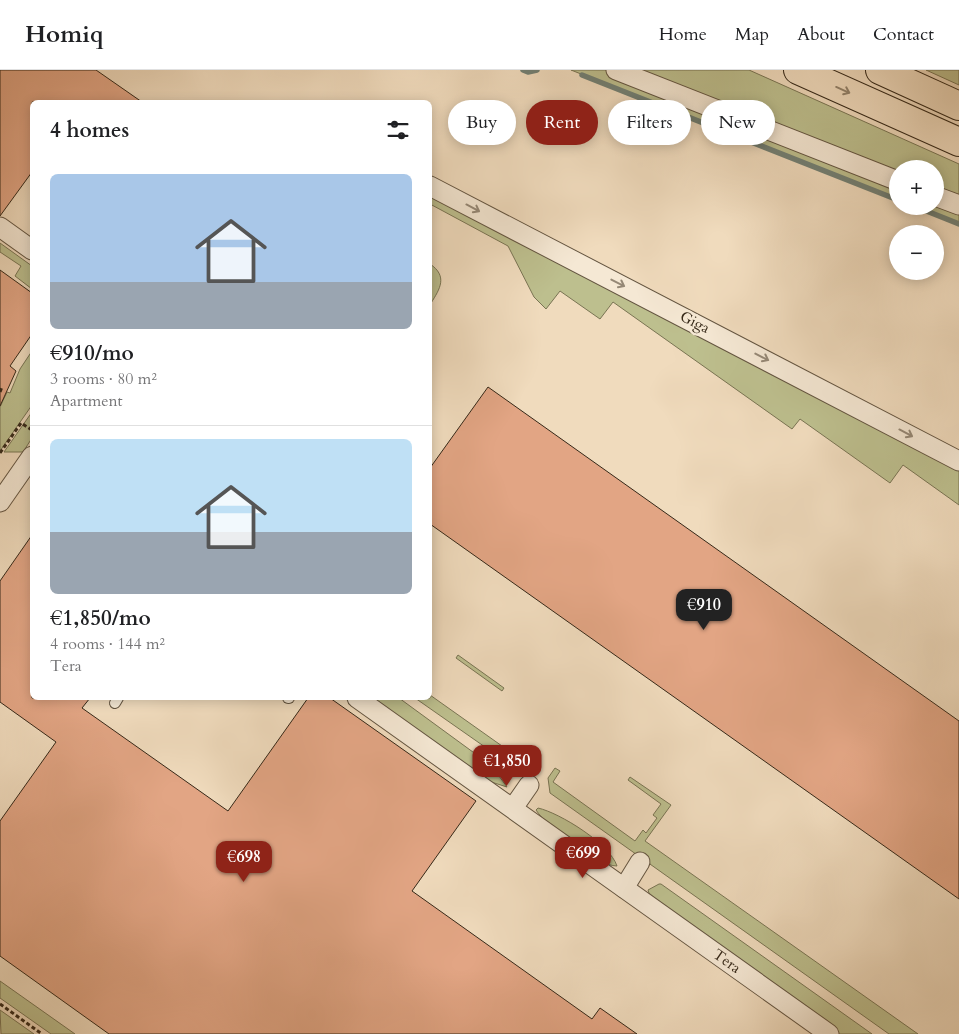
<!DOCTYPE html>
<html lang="en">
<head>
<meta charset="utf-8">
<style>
	:root { --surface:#fff; --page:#f6f6f6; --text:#202124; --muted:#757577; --line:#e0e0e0; --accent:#8f2418 }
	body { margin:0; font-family:Cardo,serif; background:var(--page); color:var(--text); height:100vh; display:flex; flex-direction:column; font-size:19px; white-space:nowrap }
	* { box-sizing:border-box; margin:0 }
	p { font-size:16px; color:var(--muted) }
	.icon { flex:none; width:28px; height:28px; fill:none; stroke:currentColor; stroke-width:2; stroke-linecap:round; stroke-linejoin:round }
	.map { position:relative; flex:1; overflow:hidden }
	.details { position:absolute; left:30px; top:30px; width:402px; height:600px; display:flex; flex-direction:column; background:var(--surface); border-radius:8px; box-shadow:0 2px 12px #0003 }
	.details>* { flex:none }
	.hud { position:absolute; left:448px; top:30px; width:436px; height:45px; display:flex; gap:10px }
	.tools { position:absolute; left:889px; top:90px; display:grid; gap:10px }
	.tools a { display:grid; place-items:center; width:55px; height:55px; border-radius:50%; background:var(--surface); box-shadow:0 2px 12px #0003; font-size:25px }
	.price { position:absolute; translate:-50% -42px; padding:0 11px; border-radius:10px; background:var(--accent); color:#fff; font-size:16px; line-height:32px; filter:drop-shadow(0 1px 2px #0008) }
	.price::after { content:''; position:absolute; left:50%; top:30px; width:15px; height:11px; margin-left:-8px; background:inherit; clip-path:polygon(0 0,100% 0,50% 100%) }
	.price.on { background:#222; color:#fff }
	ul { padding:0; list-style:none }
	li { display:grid; align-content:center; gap:10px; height:265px; padding:0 20px }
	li+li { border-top:1px solid var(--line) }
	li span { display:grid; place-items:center; height:155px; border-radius:8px; color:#555 }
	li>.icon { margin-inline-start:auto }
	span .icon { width:90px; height:90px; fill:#fffc; stroke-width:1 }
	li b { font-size:21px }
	h2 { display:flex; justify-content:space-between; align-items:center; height:60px; padding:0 20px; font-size:21px }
	.chip { padding:0 18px; border-radius:22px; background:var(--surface); box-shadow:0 2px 12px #0003; font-size:18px; line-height:45px }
	.chip.on { background:var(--accent); color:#fff }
	header { display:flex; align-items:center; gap:30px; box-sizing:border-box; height:70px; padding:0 25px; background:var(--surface); border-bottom:1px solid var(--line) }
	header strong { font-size:24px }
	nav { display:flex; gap:28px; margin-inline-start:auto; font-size:18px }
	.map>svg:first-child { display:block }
	.green { fill:#bdbf8e; stroke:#797453 }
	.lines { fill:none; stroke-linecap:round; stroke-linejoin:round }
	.stream { stroke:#728075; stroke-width:5.5 }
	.building { fill:#e2a584; stroke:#352818 }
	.lane-casing { stroke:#645541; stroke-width:12 }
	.street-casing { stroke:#645541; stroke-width:21 }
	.highway-casing { stroke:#352818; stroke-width:30 }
	.path { stroke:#352818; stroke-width:3; stroke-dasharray:4 2.5; stroke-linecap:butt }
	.lane { stroke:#f5e8d4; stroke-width:10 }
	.street { stroke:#f5e8d4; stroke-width:19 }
	.highway { stroke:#f0dbbd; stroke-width:28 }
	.oneway { stroke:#92826a }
	.oneway2 { stroke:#958876 }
	.labels { text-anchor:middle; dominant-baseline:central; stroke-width:5; stroke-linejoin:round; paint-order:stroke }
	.street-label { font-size:15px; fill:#352818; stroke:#f5e8d4 }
</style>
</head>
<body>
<header>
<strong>Homiq</strong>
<nav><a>Home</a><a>Map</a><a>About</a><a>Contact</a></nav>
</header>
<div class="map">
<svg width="959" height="964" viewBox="0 0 959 964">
	<rect width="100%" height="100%" fill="#f0dbbd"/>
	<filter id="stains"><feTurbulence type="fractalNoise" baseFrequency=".004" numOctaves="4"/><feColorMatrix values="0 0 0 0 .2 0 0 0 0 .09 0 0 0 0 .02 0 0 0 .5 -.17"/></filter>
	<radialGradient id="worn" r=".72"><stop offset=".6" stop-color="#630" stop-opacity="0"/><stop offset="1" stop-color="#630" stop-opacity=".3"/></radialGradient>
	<g class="green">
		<path d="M571 0H605L897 115V130Z"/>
		<path d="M627 0H749L959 94V131L935 121V99H898L897 106Z"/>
		<path d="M926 0H959V15Z"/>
		<path d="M430 125 959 400V435L903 395 890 413 800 349 792 359 613 232 600 249 560 221 546 239 534 227 508 176 430 134Z"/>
		<path d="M935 130 959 139V154L914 136H935Z"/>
		<path d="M0 173 32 196V219L15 206 21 196 0 182Z"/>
		<path d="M430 194C448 206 440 219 431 233Z"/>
		<path d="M32 281V335L0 381V337L7 322 10 323 20 299Z"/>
		<path d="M32 342V368L23 382H4Z"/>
		<path d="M458 585 504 618 502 621 456 588Z"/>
		<path d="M430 625 526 693 531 696 515 698 415 628H430Z"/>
		<path d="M362 628H399L477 685 499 706 507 717 485 710Z"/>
		<path d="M555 698 560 701 553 712 635 771 643 760 646 763 657 748 653 745 661 734 628 710 630 707 671 735 645 771 918 964H889L550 723 548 708Z"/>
		<path d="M538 738C560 743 610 774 617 796 596 796 547 757 536 740Z"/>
		<path d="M659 814H661L872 964H837L684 855 649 823 648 820Z"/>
		<path d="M0 911 75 964H51L0 928Z"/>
		<path d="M0 940 34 964H1Z"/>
	</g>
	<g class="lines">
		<g class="stream">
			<path d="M523 0 528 2 537 0"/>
			<path d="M582 5 898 130"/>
			<path d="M914 136 959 154"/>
		</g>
	</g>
	<g class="building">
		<path d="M0 0H96L142 32H32V102L0 146Z"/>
		<path d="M0 200 32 223V264L10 296 16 301 0 336Z"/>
		<path d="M488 317 959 651V829L430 454V398Z"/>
		<path d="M32 465V628H90L82 638 228 741 308 628H330L476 731 412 821 592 949 600 938 637 964H109L0 886V751L56 672 0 632V511Z"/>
	</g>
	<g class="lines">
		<g class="lane-casing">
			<g id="lane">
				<path d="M288 628H289"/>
				<path d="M115 633 118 628"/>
			</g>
		</g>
		<g class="street-casing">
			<g id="street">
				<path d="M616 0 898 111"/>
				<path d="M430 116 959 391"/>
				<path d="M935 126 959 135"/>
				<path d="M0 157 32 180"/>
				<path d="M0 432 32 386"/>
				<path d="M357 628 829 964"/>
				<path d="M513 738 529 715"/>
				<path d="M624 818 640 792"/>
			</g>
		</g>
		<g class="highway-casing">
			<g id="highway">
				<path d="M798 0 959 72"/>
				<path d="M880 0 959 36"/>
			</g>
		</g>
		<g class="path">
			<path d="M0 322 2 317"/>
			<path d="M0 383 21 353 32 360"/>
			<path d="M0 934 42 964"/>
		</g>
		<use href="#lane" class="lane"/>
		<use href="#street" class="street"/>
		<use href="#highway" class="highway"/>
	</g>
	<defs><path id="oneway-shaft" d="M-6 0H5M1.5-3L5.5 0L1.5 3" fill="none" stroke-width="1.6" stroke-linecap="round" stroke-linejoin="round" transform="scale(1.25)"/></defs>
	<use class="oneway" href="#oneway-shaft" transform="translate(843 20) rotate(24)"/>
	<g class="oneway2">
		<use href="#oneway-shaft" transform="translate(473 138) rotate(28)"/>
		<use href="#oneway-shaft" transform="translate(618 213) rotate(27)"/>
		<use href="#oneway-shaft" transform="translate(762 287) rotate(27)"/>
		<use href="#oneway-shaft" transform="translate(906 363) rotate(28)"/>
	</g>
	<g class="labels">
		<g class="street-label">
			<text transform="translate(695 252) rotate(27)">Giga</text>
			<text transform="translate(727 891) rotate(35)">Tera</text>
		</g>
	</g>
	<rect width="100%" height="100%" filter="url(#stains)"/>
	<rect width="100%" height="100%" fill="url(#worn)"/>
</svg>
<div class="tools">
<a>+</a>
<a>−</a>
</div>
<b class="price on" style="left:704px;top:561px">€910</b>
<b class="price" style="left:507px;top:717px">€1,850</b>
<b class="price" style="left:583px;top:809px">€699</b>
<b class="price" style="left:244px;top:813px">€698</b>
<div class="hud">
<a class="chip">Buy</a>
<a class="chip on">Rent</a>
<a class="chip">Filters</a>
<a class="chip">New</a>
</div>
<section class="details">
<h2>4 homes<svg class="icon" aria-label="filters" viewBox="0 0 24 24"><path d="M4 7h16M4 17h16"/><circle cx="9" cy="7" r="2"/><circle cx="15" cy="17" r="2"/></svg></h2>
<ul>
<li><span style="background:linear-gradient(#a9c7e8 70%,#9aa5b1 0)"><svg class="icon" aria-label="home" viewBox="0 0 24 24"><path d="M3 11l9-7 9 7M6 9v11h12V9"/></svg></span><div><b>€910/mo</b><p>3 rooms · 80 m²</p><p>Apartment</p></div></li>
<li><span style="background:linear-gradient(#bfe0f5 60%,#9aa5b1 0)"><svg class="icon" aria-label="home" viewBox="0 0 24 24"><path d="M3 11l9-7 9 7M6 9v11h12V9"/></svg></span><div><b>€1,850/mo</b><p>4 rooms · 144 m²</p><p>Tera</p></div></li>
</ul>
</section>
</div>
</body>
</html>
